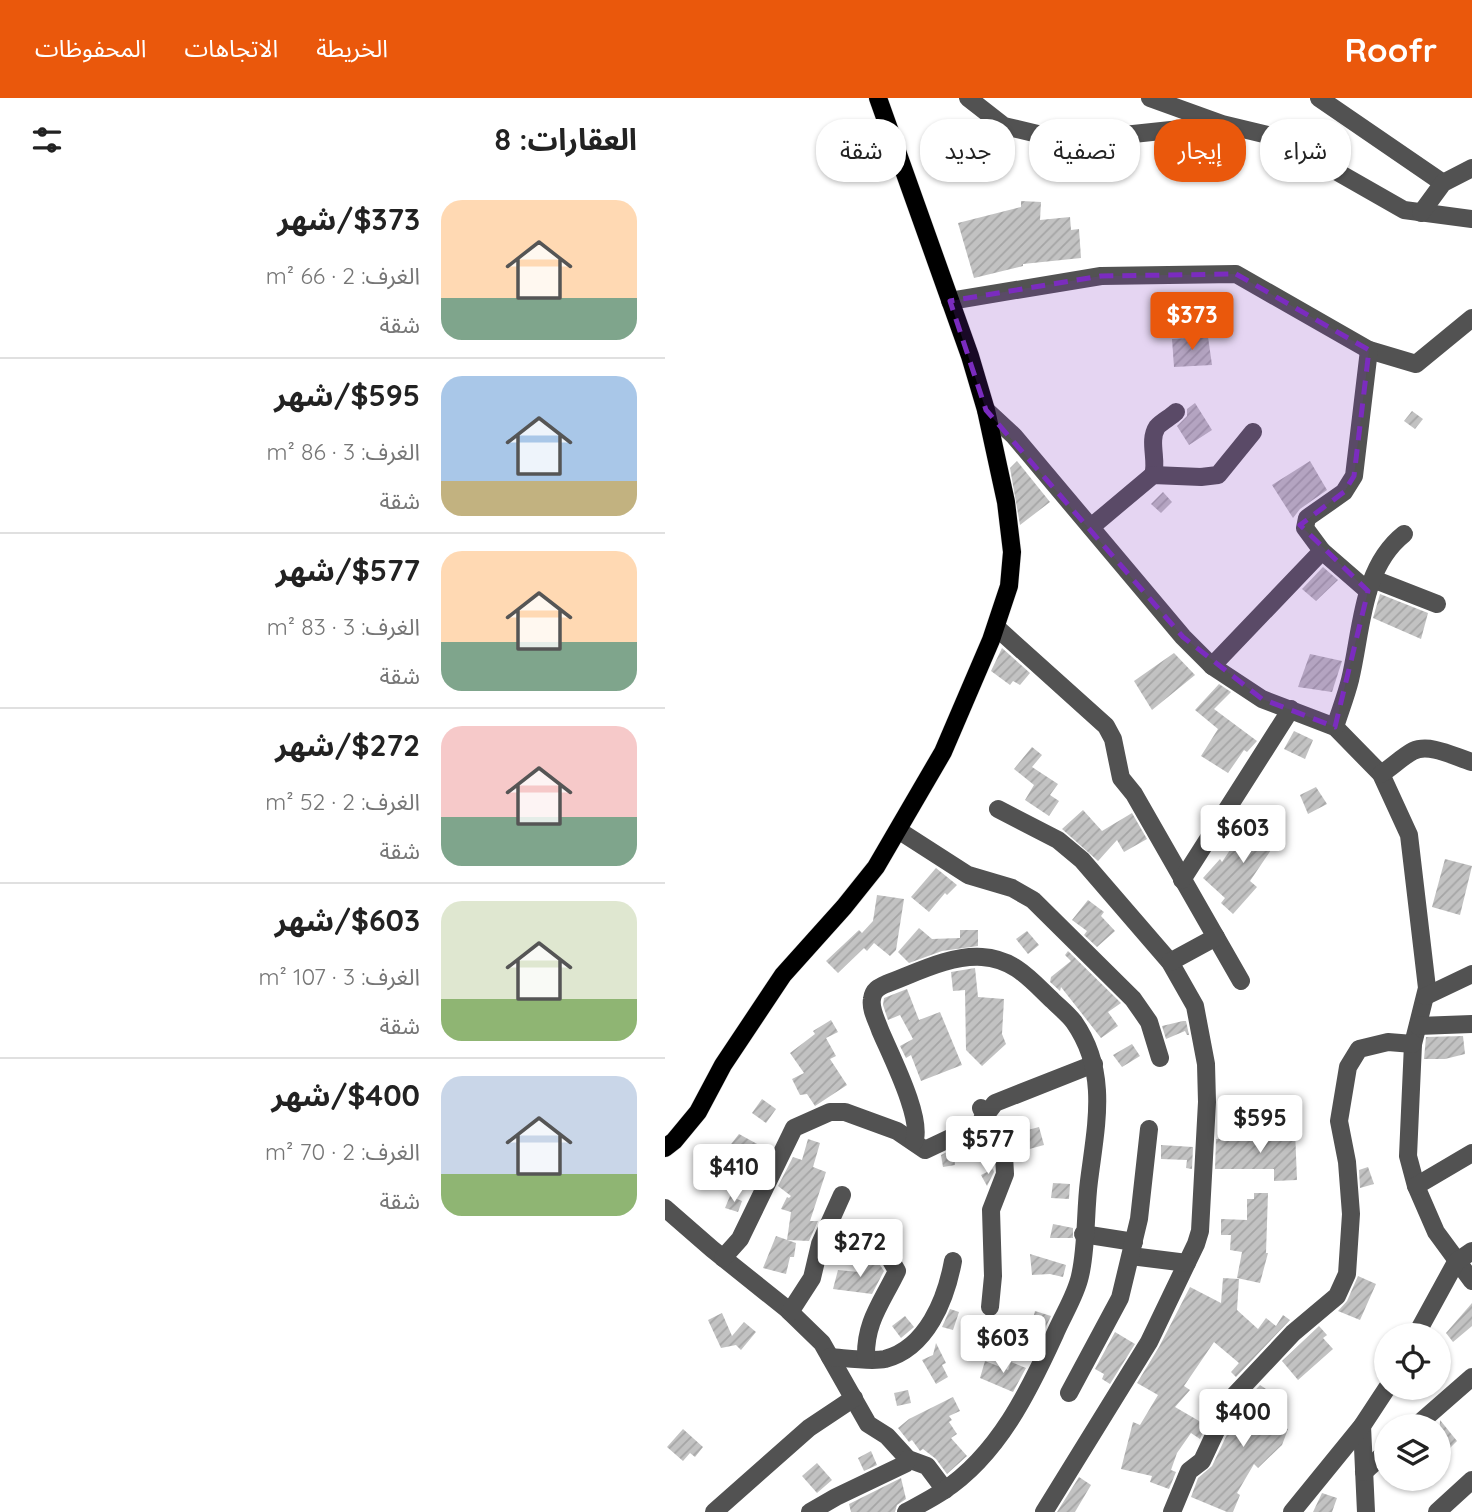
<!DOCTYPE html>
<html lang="ar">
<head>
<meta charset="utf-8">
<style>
	:root { --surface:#fff; --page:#f2f2f2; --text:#222; --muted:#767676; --line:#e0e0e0; --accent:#ea580c }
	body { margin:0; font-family:Quicksand,"Noto Sans Arabic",sans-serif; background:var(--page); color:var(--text); direction:rtl; height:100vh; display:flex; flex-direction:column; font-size:26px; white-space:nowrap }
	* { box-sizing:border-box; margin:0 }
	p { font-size:23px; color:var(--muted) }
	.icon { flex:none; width:38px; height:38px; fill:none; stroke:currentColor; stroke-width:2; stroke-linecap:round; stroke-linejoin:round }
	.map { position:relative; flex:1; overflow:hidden; direction:ltr }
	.panel { display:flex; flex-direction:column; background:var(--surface); width:665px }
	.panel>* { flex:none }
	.top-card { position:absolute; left:21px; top:21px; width:665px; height:63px; direction:rtl; display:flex; gap:14px }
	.controls { position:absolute; left:709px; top:1225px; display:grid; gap:14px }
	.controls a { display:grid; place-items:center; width:77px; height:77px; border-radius:50%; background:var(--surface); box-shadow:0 2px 5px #0004; font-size:35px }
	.price { position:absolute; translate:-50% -60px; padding:0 16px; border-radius:7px; background:#fff; color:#222; font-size:23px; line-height:46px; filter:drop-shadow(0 2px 4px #0008) }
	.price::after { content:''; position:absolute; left:50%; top:42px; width:21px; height:16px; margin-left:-10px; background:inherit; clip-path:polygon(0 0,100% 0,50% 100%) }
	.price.current { background:var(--accent); color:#fff }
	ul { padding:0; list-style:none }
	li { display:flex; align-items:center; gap:21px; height:175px; padding:0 28px }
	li+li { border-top:2px solid var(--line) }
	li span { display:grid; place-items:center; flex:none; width:196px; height:140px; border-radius:21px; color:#555 }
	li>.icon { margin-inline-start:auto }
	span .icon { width:84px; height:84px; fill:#fffc; stroke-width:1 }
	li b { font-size:30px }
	h2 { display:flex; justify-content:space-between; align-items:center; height:84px; padding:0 28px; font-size:30px }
	.pill { padding:0 24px; border-radius:28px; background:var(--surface); box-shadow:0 2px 5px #0004; font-size:24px; line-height:63px }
	.pill.current { background:var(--accent); color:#fff }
	header { display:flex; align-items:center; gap:42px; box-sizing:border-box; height:98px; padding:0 35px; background:var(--accent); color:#fff }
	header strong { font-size:33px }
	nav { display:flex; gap:38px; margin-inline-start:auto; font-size:24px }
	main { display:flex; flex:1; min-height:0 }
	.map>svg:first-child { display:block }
	.building { fill:url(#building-hatch) }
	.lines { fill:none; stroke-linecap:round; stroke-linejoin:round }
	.major-casing { stroke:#dbdbdb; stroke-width:19 }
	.minor { stroke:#525252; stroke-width:18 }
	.major { stroke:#000; stroke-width:18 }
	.marked { fill:#7b2cbf; fill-opacity:0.2; stroke:#7b2cbf; stroke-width:5; stroke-dasharray:14 9; stroke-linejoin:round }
</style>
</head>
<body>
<header>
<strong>Roofr</strong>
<nav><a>الخريطة</a><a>الاتجاهات</a><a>المحفوظات</a></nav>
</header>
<main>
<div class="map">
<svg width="807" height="1414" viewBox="0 0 807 1414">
	<defs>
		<pattern id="building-hatch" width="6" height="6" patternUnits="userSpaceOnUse" patternTransform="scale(1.75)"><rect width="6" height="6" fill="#c2c2c2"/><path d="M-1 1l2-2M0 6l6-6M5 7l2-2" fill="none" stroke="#a5a5a5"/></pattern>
	</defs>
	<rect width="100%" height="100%" fill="#fff"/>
	<g class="building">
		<path d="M356 103 376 104 375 122 405 119 406 132 414 131 416 160 358 166V168L309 180 293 125 356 109Z"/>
		<path d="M543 239 547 267 509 269 507 241Z"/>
		<path d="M530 305 547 332 524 347 512 328 522 318V311Z"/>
		<path d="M747 313 758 321 750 331 739 323Z"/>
		<path d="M352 363 385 404 355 427 345 370Z"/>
		<path d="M645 363 662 392 635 411 628 420 607 387Z"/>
		<path d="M498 394 507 404 496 415 486 406Z"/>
		<path d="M658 469 673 482 651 503 637 491Z"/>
		<path d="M715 496 763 515 756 541 708 520Z"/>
		<path d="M337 550 365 575 355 587 348 583 345 587 326 573Z"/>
		<path d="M509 555 530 577 487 612 469 583Z"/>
		<path d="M645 556 677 563 667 594 633 589Z"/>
		<path d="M554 586 566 594 549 611 592 643 582 654 579 652 563 675 536 658 553 631 530 612Z"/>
		<path d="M629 633 648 642 640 661 619 651Z"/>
		<path d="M367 649 377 657 367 669 393 686 385 697 394 703 384 718 360 702 369 687 349 671Z"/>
		<path d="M651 689 662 706 643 716 635 697Z"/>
		<path d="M418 712 437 733 467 715 482 741 459 754 452 742 433 763 397 731Z"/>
		<path d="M585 722 605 735 608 731 620 738 613 752 608 749 585 783 592 789 568 816 556 805 560 800 538 780 555 761 557 764Z"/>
		<path d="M780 761 807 768 795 817 767 809Z"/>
		<path d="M271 770 292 787 282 797 280 795 264 814 246 799Z"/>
		<path d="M212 797 239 801 231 852 225 858 209 845 202 853 199 850 173 875 161 863 194 832 197 835 208 823Z"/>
		<path d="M423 802 439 814 436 818 450 833 432 849 419 837 422 833 407 822Z"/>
		<path d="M254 830 267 841 295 840V832H313V848L277 853 244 865 233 854Z"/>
		<path d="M362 833 374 847 363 856 351 841Z"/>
		<path d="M403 853 456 905 443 914 453 928 436 940 396 889 395 893 385 884 386 879 406 863 400 857Z"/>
		<path d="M310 870 313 899 339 901 337 936 341 946 317 968 301 952 300 892 288 893 286 874Z"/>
		<path d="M242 891 254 922 275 914 297 967 256 983 246 957 241 960 235 948 248 941 235 917 223 922 218 907 219 900Z"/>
		<path d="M166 922 173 934 161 940 171 958 165 961 182 987 150 1008 142 996 135 997 127 981 139 975 125 955 150 936 148 933Z"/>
		<path d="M518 923H521L524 937H522L520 933 501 941 497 928Z"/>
		<path d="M798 938 800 956 780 961H759L761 939Z"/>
		<path d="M467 946 475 958 457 969 448 957Z"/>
		<path d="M97 1001 111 1011 101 1025 87 1015Z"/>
		<path d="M374 1029 379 1047 357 1053 352 1035Z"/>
		<path d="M630 1032 632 1082 609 1083V1071H550L551 1041 583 1039 584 1043 611 1042 610 1033Z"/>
		<path d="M74 1036 105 1053 99 1065 82 1055 80 1063 63 1050Z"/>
		<path d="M143 1041 155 1045 148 1069 161 1074 145 1123H153L144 1143 122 1142 126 1114 116 1111 122 1099 124 1100 126 1098 113 1088 128 1059 137 1062Z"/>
		<path d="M496 1047 528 1049 527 1071 521 1070 522 1062 496 1061Z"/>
		<path d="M288 1051 290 1067 278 1069 276 1057Z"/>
		<path d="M38 1064 62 1074 56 1089 32 1079Z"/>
		<path d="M703 1069 709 1086 695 1090 694 1072Z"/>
		<path d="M328 1071 329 1074 322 1088 316 1077Z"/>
		<path d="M388 1085 405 1086 404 1101 386 1100Z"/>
		<path d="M589 1095H603L601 1155H603L595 1185 572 1180 577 1154 565 1152 566 1137H556V1121L582 1122V1101H589Z"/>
		<path d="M65 1098 77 1103 73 1114 60 1110Z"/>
		<path d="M388 1126 408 1130V1140H385Z"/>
		<path d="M111 1138 131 1145 129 1159H125L121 1176 98 1170Z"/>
		<path d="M365 1156 401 1167 398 1179 385 1176 367 1177Z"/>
		<path d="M197 1162 215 1167 219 1173 207 1196 168 1191 173 1172 194 1174Z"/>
		<path d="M693 1178 711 1186 695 1222 673 1213 682 1203Z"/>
		<path d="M558 1180 574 1181 572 1212 593 1231 601 1220 611 1228 618 1217 625 1222 571 1279 566 1274 574 1265 549 1244 519 1288 525 1292 510 1309 541 1327 535 1341 526 1335 512 1355 506 1372 511 1374 504 1391 485 1384 487 1378 456 1371 468 1324 475 1327 493 1297 472 1285 494 1249 525 1189 556 1205Z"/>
		<path d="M807 1205V1228L788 1244 781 1235Z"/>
		<path d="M285 1211 294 1214 288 1232 277 1229Z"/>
		<path d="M370 1213 386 1218 376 1239 364 1236Z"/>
		<path d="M57 1215 67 1238 79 1224 91 1234 76 1252 71 1247 56 1250 43 1222Z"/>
		<path d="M240 1218 249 1229 236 1240 227 1228Z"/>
		<path d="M654 1228 662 1237 658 1240 668 1251 633 1282 617 1263Z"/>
		<path d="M450 1234 470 1246 445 1286 437 1281 439 1276 430 1271Z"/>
		<path d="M271 1245 281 1265 277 1267 283 1279 271 1286 257 1262 268 1257Z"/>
		<path d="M320 1263 343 1272 346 1264 361 1270 348 1294 315 1280Z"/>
		<path d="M595 1287 610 1297 612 1296 622 1305 613 1327 623 1331 617 1347 593 1370 589 1366 572 1395 575 1397 568 1414H562L526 1399 533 1380 547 1368 576 1307Z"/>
		<path d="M243 1292 246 1305 232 1308 229 1295Z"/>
		<path d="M288 1299 295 1313 284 1318 287 1322 284 1324 292 1336 286 1340 302 1358 282 1376 271 1361 258 1351 255 1353 247 1342 244 1344 233 1330 244 1321Z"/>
		<path d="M775 1322 792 1343 779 1356 774 1349Z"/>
		<path d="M18 1331 38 1349 30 1359 25 1355 18 1363 2 1349Z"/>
		<path d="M206 1353 212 1367 199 1373 193 1360Z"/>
		<path d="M152 1365 167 1382 152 1395 137 1378Z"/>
		<path d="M414 1379 426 1387 410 1414H392Z"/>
		<path d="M236 1380 241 1401 232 1407 230 1414H186L184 1406Z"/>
		<path d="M657 1395 672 1400 667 1414H648Z"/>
	</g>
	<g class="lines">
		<g class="major-casing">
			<path id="major" d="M0 1050 9 1043 33 1014 58 967 118 877 179 809 211 769 278 654 326 542 344 488 347 454 341 404 321 312 305 258 213 0"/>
		</g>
		<g class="minor">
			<path d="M303 0 339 28 402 43 553 27"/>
			<path d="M485 0 557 26 611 39 739 112 807 121"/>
			<path d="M654 0 778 85"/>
			<path d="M756 115 778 85 807 70"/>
			<path d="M285 203 436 178 571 176 704 252 751 266 807 220"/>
			<path d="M321 312 349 338 518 539 547 568 597 601 670 629 716 676 744 737 762 890 748 946 743 1058 751 1088 771 1134 807 1183"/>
			<path d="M488 377C493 363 483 343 492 329 496 324 506 319 511 314"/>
			<path d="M426 429 488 377 536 379 553 377 588 334"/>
			<path d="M708 481 772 506"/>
			<path d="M703 493 657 453 640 430 642 420 679 394 689 378 704 252"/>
			<path d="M331 529 441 628 448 641 456 680 469 696 576 883"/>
			<path d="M547 568 657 453"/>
			<path d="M670 629C675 613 681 598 685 582 697 533 696 470 739 436"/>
			<path d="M716 676C727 669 737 659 748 653 765 645 790 659 807 664"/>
			<path d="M333 711 393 742 417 762 505 864 530 908 541 966 542 1004 535 1133 531 1146 484 1244 379 1414"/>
			<path d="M233 732 303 777 347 790 368 802 468 901 484 924 495 960"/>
			<path d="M517 782 626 611"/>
			<path d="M505 864 551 839"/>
			<path d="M761 898 807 876"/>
			<path d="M753 928 807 926"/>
			<path d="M316 1010 339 1057 340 1076 326 1112 328 1178 325 1209"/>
			<path d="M751 1088 807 1055"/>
			<path d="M0 1110 47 1151 122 1211 157 1245 203 1326 222 1338 243 1361 262 1368 280 1392"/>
			<path d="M418 1136 469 1144"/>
			<path d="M466 1158 522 1165"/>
			<path d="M58 1160 75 1141 129 1030 165 1014H180L232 1033 260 1052 313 1027 330 1005 429 966"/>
			<path d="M125 1214 147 1180 155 1146 177 1097"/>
			<path d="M751 1237 791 1164 807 1153"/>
			<path d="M165 1259C180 1260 206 1264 220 1261 262 1250 281 1201 288 1163"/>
			<path d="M201 1260C200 1224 216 1206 232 1173L212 1138"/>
			<path d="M404 1295 455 1200 474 1121 484 1031"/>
			<path d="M697 1328 701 1414"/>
			<path d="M751 1328 807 1279"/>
			<path d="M699 1374 721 1354"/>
			<path d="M49 1414 144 1330 189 1300"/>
			<path d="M145 1414 171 1399 240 1366 243 1361"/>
			<path d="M241 1414C254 1407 266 1401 278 1393 333 1357 364 1293 390 1236 398 1217 411 1197 415 1178 422 1149 420 1113 424 1083 431 1027 444 974 409 924 403 916 394 909 387 902 365 881 349 861 317 859 284 857 251 875 221 886 214 889 208 892 207 901 205 911 212 923 215 932 225 956 259 1022 249 1044"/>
			<path d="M507 1414 524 1373 537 1363 566 1301 628 1235 672 1198 682 1176 686 1116 682 1064 674 1023 683 969 694 951 723 944 748 946"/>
			<path d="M627 1414 697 1328 722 1290"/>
			<path d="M772 1414 807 1382"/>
		</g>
		<use href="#major" class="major"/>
	</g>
	<path class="marked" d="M571 176 704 252 689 378 679 394 635 427 703 493 670 629 597 601 518 539 321 312 285 203 436 178Z"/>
</svg>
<div class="controls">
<a><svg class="icon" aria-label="locate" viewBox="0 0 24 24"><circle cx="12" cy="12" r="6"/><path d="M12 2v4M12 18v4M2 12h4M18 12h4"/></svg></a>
<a><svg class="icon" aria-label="layers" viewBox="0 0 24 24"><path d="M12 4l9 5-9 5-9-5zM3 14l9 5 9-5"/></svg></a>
</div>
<b class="price current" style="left:527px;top:254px">$373</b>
<b class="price" style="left:578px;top:767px">$603</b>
<b class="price" style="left:595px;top:1057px">$595</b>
<b class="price" style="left:323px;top:1078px">$577</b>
<b class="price" style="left:69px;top:1106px">$410</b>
<b class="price" style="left:195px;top:1181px">$272</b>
<b class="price" style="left:338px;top:1277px">$603</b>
<b class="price" style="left:578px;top:1351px">$400</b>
<div class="top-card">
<a class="pill">شراء</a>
<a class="pill current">إيجار</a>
<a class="pill">تصفية</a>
<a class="pill">جديد</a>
<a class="pill">شقة</a>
</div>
</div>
<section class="panel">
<h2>العقارات: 8<svg class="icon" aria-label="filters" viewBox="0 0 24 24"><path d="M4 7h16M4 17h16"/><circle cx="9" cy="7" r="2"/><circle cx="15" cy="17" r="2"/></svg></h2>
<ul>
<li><span style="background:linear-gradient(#ffd9b3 70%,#7fa58c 0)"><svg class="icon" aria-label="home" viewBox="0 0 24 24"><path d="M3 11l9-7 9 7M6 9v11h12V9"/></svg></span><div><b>$373/شهر</b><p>الغرف: 2 · 66 m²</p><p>شقة</p></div></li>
<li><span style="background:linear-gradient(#a9c7e8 75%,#c2b280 0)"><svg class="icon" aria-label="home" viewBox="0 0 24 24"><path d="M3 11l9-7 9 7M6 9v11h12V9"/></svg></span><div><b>$595/شهر</b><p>الغرف: 3 · 86 m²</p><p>شقة</p></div></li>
<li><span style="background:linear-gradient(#ffd9b3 65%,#7fa58c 0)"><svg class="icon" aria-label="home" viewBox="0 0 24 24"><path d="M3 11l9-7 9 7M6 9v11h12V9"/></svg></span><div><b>$577/شهر</b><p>الغرف: 3 · 83 m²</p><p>شقة</p></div></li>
<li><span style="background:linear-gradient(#f6c9c9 65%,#7fa58c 0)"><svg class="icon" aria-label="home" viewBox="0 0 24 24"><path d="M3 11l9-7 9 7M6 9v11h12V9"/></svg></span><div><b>$272/شهر</b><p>الغرف: 2 · 52 m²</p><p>شقة</p></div></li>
<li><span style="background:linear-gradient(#dfe7d0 70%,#8fb573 0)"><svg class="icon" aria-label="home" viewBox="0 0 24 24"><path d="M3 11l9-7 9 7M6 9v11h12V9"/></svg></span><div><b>$603/شهر</b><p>الغرف: 3 · 107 m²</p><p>شقة</p></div></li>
<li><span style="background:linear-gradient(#c9d6e8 70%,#8fb573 0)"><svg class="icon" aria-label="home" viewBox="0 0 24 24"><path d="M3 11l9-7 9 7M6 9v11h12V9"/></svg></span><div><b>$400/شهر</b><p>الغرف: 2 · 70 m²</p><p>شقة</p></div></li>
</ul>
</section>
</main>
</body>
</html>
